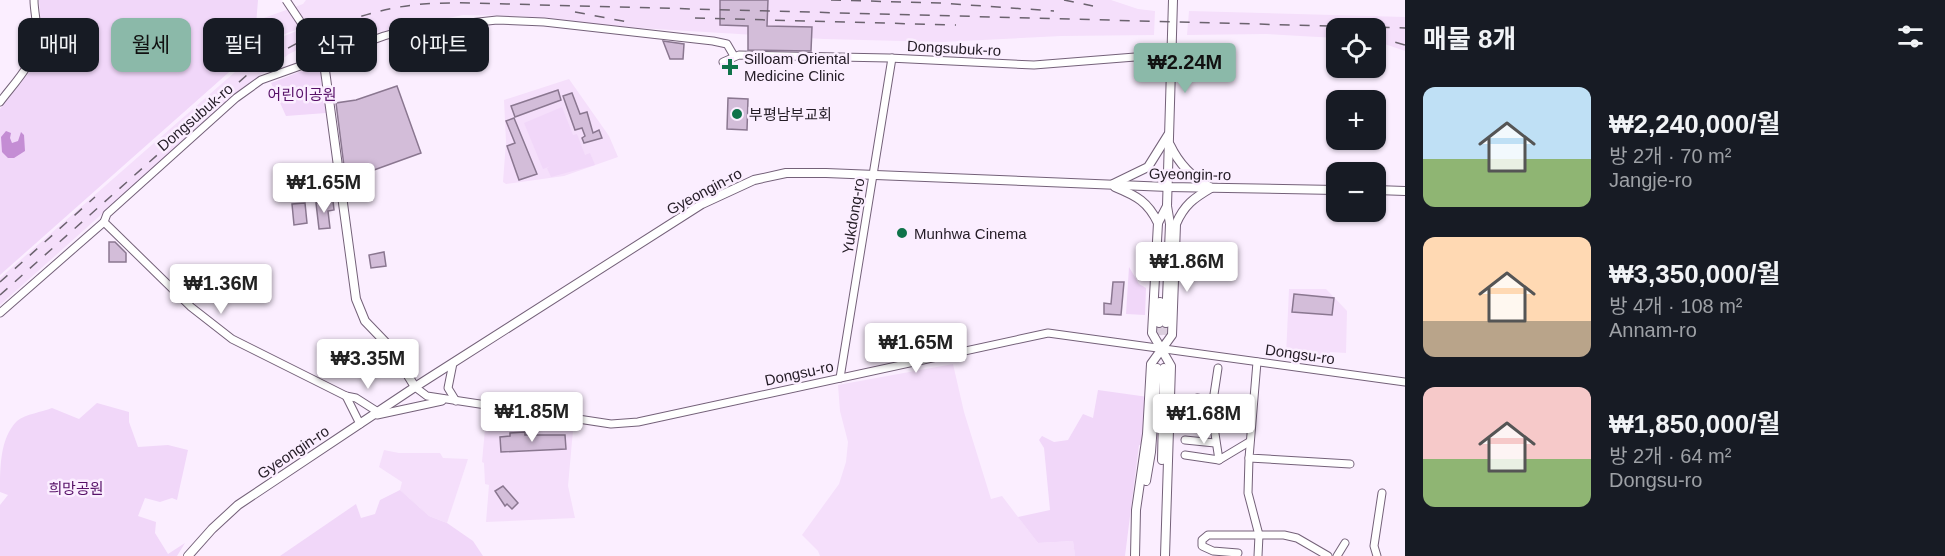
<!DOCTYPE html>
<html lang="ko">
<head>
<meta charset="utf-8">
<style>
	:root { --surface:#171b24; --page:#242831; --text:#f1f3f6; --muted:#9ea1a6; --accent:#8bb9a9 }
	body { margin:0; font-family:Helvetica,"Noto Sans KR",sans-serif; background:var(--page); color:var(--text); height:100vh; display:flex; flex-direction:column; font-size:22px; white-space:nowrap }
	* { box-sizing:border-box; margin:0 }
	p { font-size:20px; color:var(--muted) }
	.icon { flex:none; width:33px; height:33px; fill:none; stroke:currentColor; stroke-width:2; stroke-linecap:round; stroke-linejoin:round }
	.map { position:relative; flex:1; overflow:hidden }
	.panel { display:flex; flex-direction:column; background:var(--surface); width:540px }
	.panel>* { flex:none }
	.top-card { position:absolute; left:18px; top:18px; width:570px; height:54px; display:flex; gap:12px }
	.fabs { position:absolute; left:1326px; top:18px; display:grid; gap:12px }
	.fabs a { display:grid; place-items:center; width:60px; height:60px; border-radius:12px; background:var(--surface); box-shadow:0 2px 4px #0004; font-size:30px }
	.price { position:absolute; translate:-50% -51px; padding:0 14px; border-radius:6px; background:#fff; color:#222; font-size:20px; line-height:39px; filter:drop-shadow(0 2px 3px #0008) }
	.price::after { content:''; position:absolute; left:50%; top:36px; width:18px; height:14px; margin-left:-9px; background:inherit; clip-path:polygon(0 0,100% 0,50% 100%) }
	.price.on { background:var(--accent); color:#111 }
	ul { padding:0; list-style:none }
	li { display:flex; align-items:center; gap:18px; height:150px; padding:0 18px }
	li span { display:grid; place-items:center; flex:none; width:168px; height:120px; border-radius:12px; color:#555 }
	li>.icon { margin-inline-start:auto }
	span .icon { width:72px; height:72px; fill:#fffc; stroke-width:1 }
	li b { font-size:26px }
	h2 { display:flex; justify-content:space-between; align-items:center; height:72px; padding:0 18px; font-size:26px }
	.chip { padding:0 21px; border-radius:12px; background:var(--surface); box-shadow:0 2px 4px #0004; font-size:21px; line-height:54px }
	.chip.on { background:var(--accent); color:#111 }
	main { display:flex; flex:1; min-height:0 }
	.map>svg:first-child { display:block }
	.built { fill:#f5dffb }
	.green { fill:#f1d7f9 }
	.water { fill:#c48dd4 }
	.building { fill:#d3bdd9; stroke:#8a7790; stroke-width:1.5 }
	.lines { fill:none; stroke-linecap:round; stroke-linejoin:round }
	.major-tunnel { stroke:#dbcede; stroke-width:8; stroke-dasharray:8 4; stroke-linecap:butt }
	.minor-casing { stroke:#746179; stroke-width:9 }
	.major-casing { stroke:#746179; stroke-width:10 }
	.minor { stroke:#fff; stroke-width:7 }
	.major { stroke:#fff; stroke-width:8 }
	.rail { stroke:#6b626e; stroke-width:1.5; stroke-dasharray:10 10; stroke-linecap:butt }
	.minor-bridge-casing { stroke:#746179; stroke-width:9; stroke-linecap:butt }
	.minor-bridge { stroke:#fff; stroke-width:7 }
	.poi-dot { fill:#0f734a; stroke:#fbeeff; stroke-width:2 }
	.labels { text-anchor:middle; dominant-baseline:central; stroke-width:5; stroke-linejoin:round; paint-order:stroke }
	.street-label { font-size:15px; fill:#241c26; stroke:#fbeeff }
	.poi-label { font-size:15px; fill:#241c26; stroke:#fbeeff; text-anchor:start }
	.park-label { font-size:15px; fill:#571168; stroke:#fbeeff }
</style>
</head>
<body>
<main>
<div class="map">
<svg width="1405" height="556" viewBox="0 0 1405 556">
	<rect width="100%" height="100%" fill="#fbeeff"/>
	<g class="built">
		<path d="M306 0H1111L1138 9 1155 11 1154 35 1061 36 942 42 824 39 621 27 522 16 463 15 374 33 370 21 363 22 335 31 289 54 243 88 0 305V278L235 72 272 41 331 17 263 42 261 19 303 4Z"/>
		<path d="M1189 11 1405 17V51L1376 41V28H1336V38L1266 34 1187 35Z"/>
		<path d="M569 79 609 136 618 157 564 176 506 184 503 182 506 142 504 100Z"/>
		<path d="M1289 289H1326L1347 311 1346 353 1330 352 1329 362 1286 356Z"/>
		<path d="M953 364 964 412 991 499 1002 496 1038 543 1073 541 1075 556H820L818 551 802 535 839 484 846 462 848 442 840 411 838 385Z"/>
		<path d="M487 406 574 419 568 486 575 518 486 522 489 485 485 484 484 463 482 462Z"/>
		<path d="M384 450 399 453H440L443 458 468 459 447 523 429 516 400 490 402 482 379 467Z"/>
	</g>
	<g class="green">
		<path d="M39 0H258L254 50 0 275V109L40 59 42 37Z"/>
		<path d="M319 64 326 113 286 116 271 83Z"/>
		<path d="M562 107 573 135 577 134 585 155 590 153 595 165 551 177 547 168 551 166 543 169 524 123Z"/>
		<path d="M1129 267 1139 284 1146 288 1145 315 1126 314Z"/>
		<path d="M1098 390 1148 397 1144 445H1139L1125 556H1075L1073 541 1038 543 1018 517 1050 510 1044 448 1039 440 1042 436 1054 442 1068 440 1083 414 1093 418Z"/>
		<path d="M97 403 129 412V422L138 447 168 445 188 450 177 500 172 498 160 502 145 498 138 516 156 522 155 533 168 554 185 543 177 556H0V505L8 495 0 492C0 467 0 438 17 421 26 414 42 412 52 408L79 419Z"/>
		<path d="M400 490 429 516 447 523 473 541 483 556H280L356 504 361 518 375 514 380 500Z"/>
	</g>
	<path class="water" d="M6 131 11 133 10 138 12 143 18 141 21 132 24 135 25 151 14 158H8L2 152 1 137Z"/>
	<g class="building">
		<path d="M720 0H768L767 26 812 27 811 51 748 50V26L720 25Z"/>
		<path d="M663 41 684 44 683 59H670Z"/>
		<path d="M397 86 421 153 374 170 345 174 336 103 356 100Z"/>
		<path d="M558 90 561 100 515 117 511 106Z"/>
		<path d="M572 93 580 114 587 112 593 133 599 130 602 138 584 143 582 138 585 136 582 128 575 130 563 96Z"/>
		<path d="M728 98 748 99 747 130 727 129Z"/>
		<path d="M514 118 537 174 519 180 507 146 515 143 506 121Z"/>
		<path d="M333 201 334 210 328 211 330 228 319 229 316 203Z"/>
		<path d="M305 203 307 223 294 225 292 204Z"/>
		<path d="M109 242H115L126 253V262H109Z"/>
		<path d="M384 252 386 266 371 268 369 255Z"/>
		<path d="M1113 282H1124L1121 315 1104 314V303L1111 304Z"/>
		<path d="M1294 294 1334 298 1332 315 1292 312Z"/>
		<path d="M525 432V435H565L566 449 501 452 500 437 510 436V433Z"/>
		<path d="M503 486 518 503 512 509 507 504 505 506 495 491Z"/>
	</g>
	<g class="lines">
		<g class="major-tunnel">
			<path d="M1158 347 1159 323"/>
			<path d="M1165 347 1166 323"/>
		</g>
		<g class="minor-casing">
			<g id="minor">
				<path d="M723 62 739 55 889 58 1034 65 1173 54"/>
				<path d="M0 102C15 82 35 63 37 38 38 25 34 12 34 0"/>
				<path d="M104 222 191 307 232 339 346 396 356 398 378 412"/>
				<path d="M0 313 104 222 107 214 236 98 261 80 384 36 405 30 497 20 544 22 713 41 727 44 734 56"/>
				<path d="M1257 362 1249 458 1350 464"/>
				<path d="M453 363 448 388 456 401"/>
				<path d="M1218 368 1213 401 1252 408"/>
				<path d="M840 378 892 58"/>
				<path d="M415 387 427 396 611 424 638 422 1048 333 1405 382"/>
				<path d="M346 396 360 424"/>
				<path d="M1197 398 1213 401 1212 414 1219 460 1249 442"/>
				<path d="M377 415 442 401"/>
				<path d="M1205 418 1206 399"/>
				<path d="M1185 440 1215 443"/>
				<path d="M1185 455 1219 460"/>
				<path d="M1249 458 1248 493 1259 535 1258 556"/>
				<path d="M1238 553 1213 551 1202 546V540L1208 535H1284L1297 538 1328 556"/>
				<path d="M1337 556 1345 543"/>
				<path d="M1377 556 1374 546 1382 493"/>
			</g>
		</g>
		<g class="major-casing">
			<g id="major">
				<path d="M318 48 324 63 356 299 365 321 391 348 415 387"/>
				<path d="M1170 145C1179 164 1191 177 1210 187"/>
				<path d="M1113 184 1148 167 1168 135"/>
				<path d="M1115 187C1137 196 1148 202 1158 223"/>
				<path d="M1376 190 1405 191"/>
				<path d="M1159 323 1160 302"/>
				<path d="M1166 323 1170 224 1167 206 1173 0"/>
				<path d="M1162 460 1164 368"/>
				<path d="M1146 481 1151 452 1157 368"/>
				<path d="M188 556 212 529 238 505 415 387 702 204 754 180 786 173H826L1168 187 1336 190"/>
				<path d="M1135 556 1136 510 1147 434 1151 364 1172 335 1176 224C1184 205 1194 198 1211 188"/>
				<path d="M1165 556 1171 366 1152 333 1158 223 1167 206"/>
			</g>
		</g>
		<use href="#minor" class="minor"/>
		<use href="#major" class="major"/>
		<g class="rail">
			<path d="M831 0 940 3 1054 11"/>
			<path d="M1064 0 1093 6"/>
			<path d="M575 12 628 22"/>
			<path d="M695 18 956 25"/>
			<path d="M1376 37 1405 45"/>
			<path d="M0 282 95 197"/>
			<path d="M0 295 256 67C307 35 362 9 423 4 451 2 479 3 507 4L1405 28"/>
		</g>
		<g class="minor-bridge-casing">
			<path id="minor-bridge" d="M286 0 318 48"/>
		</g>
		<use href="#minor-bridge" class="minor-bridge"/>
	</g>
	<g class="poi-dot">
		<path d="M727 58h6v6h6v6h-6v6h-6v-6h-6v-6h6z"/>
		<circle cx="737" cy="114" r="6"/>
		<circle cx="902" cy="233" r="6"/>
	</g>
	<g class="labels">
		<g class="street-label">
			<text transform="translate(954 48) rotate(3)">Dongsubuk-ro</text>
			<text transform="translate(195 117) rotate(-41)">Dongsubuk-ro</text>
			<text transform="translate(1190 174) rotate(1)">Gyeongin-ro</text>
			<text transform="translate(704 191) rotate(-28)">Gyeongin-ro</text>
			<text transform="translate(853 216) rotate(-81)">Yukdong-ro</text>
			<text transform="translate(1300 354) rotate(8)">Dongsu-ro</text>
			<text transform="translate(799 373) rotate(-12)">Dongsu-ro</text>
			<text transform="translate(293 452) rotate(-34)">Gyeongin-ro</text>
		</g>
		<g class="poi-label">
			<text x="744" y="58">Silloam Oriental<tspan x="744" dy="17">Medicine Clinic</tspan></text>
			<text x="749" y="114">부평남부교회</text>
			<text x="914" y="233">Munhwa Cinema</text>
		</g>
		<g class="park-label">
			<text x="302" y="94">어린이공원</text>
			<text x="76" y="488">희망공원</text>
		</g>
	</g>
</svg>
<div class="fabs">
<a><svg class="icon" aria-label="locate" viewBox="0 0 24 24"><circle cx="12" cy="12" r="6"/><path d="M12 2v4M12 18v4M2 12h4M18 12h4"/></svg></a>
<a>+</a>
<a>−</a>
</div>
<b class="price on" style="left:1185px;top:94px">₩2.24M</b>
<b class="price" style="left:324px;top:214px">₩1.65M</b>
<b class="price" style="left:1187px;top:293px">₩1.86M</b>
<b class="price" style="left:221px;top:315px">₩1.36M</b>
<b class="price" style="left:916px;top:374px">₩1.65M</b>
<b class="price" style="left:368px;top:390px">₩3.35M</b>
<b class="price" style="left:532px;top:443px">₩1.85M</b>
<b class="price" style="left:1204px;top:445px">₩1.68M</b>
<div class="top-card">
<a class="chip">매매</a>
<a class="chip on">월세</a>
<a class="chip">필터</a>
<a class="chip">신규</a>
<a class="chip">아파트</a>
</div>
</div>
<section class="panel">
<h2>매물 8개<svg class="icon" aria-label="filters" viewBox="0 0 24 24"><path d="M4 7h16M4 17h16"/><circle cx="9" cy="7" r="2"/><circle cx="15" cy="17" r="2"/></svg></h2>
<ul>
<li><span style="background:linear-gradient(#bfe0f5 60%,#8fb573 0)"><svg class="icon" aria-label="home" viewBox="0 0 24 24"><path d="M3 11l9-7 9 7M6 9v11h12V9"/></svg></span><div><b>₩2,240,000/월</b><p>방 2개 · 70 m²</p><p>Jangje-ro</p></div></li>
<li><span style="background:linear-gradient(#ffd9b3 70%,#b9a48a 0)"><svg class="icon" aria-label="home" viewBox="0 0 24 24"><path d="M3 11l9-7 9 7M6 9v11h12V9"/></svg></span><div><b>₩3,350,000/월</b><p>방 4개 · 108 m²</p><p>Annam-ro</p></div></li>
<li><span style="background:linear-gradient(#f6c9c9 60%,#8fb573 0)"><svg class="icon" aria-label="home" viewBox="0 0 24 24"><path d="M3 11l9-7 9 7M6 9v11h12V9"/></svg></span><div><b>₩1,850,000/월</b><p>방 2개 · 64 m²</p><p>Dongsu-ro</p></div></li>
</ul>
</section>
</main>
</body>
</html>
